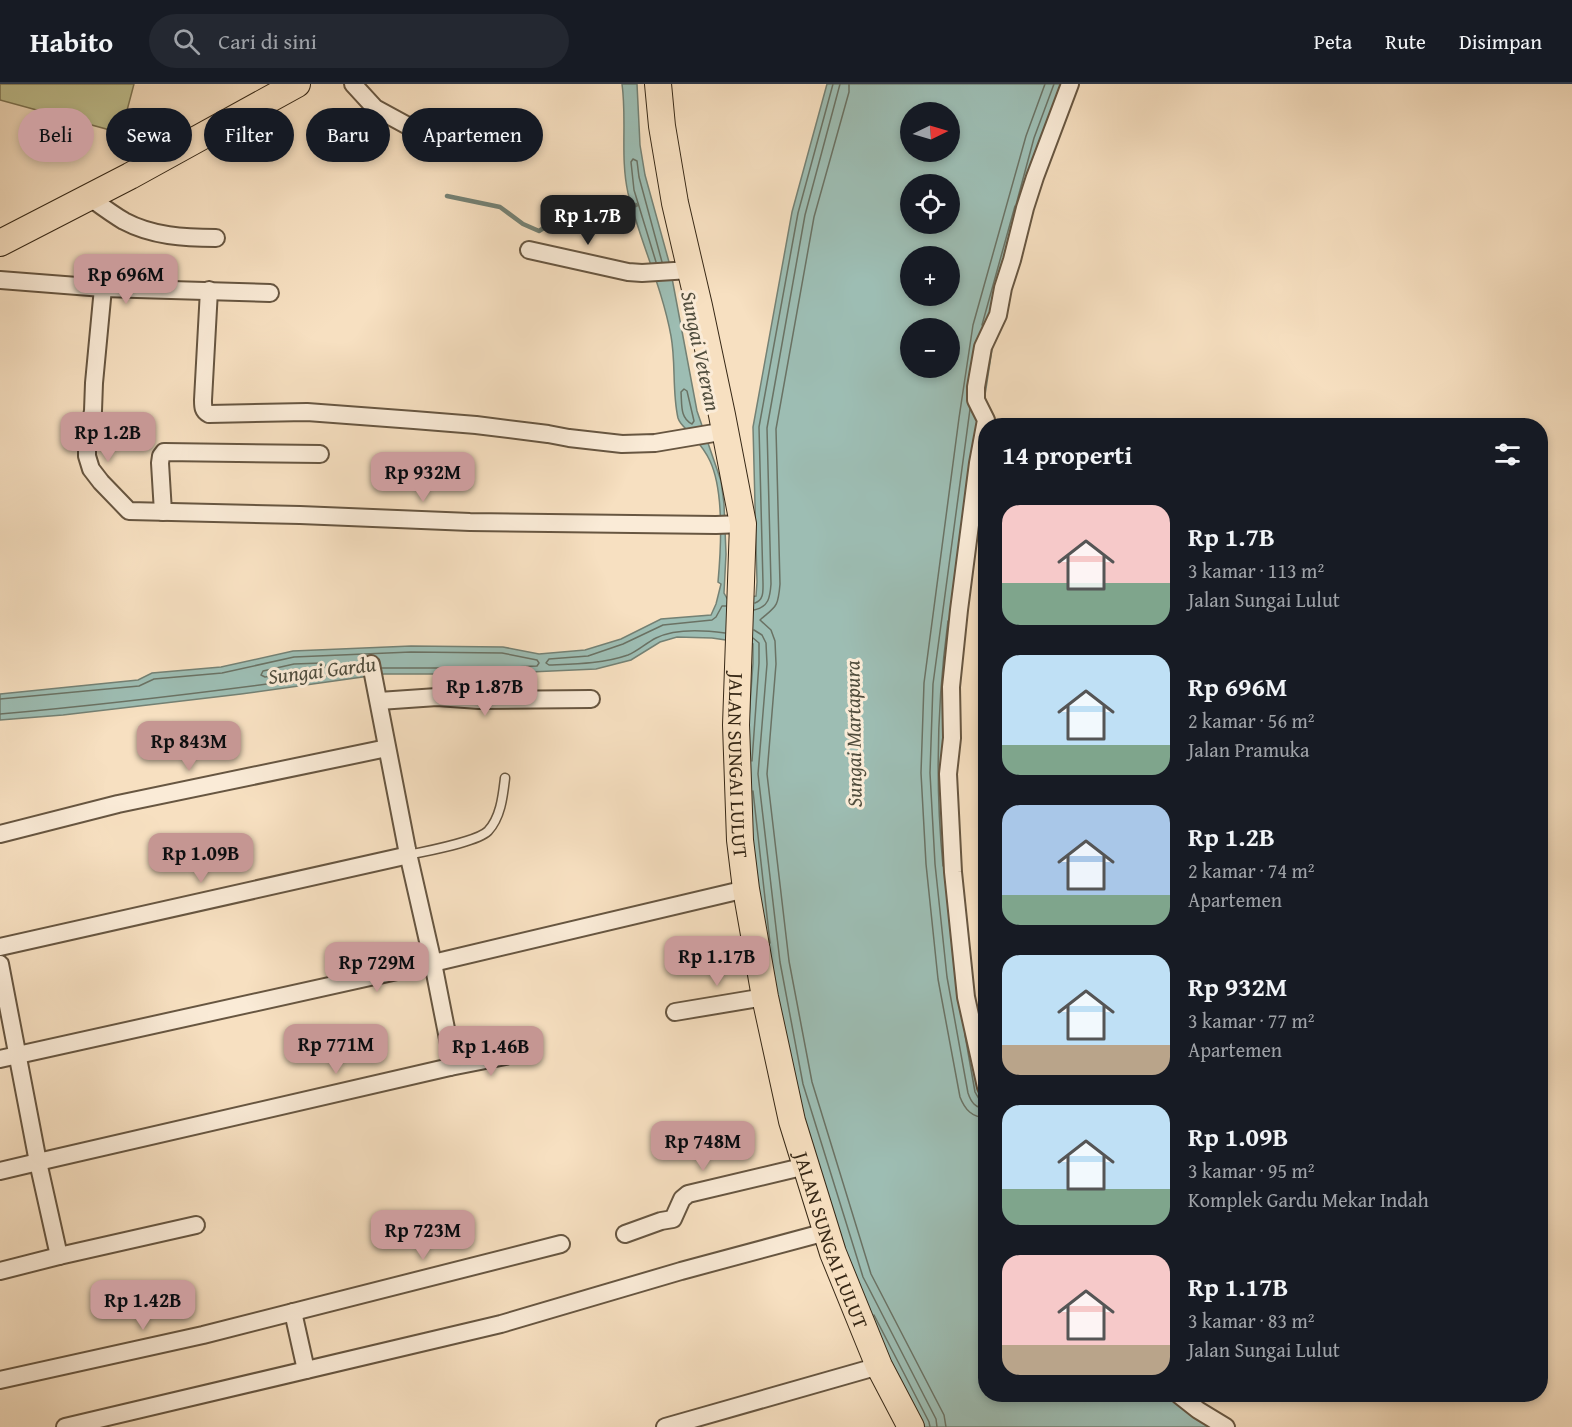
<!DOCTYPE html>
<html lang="id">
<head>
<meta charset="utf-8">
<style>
	:root { --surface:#171b24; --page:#242831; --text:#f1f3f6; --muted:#9ea1a6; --line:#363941; --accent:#c59692 }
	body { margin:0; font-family:"Gentium Book Plus",serif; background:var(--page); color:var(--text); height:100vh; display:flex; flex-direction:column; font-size:22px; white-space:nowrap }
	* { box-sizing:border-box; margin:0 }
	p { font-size:20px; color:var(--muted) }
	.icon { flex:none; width:33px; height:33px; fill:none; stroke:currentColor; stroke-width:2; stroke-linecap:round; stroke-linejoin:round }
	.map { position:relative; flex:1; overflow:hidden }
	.panel { position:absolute; left:978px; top:334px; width:570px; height:984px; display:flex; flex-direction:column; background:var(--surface); border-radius:24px; box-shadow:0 3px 9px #0003 }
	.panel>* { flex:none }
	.hud { position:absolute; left:18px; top:24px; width:570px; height:54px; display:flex; gap:12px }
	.needle { width:39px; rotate:85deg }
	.tools { position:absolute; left:900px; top:18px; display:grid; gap:12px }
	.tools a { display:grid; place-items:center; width:60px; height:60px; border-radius:50%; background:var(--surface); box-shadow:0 3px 9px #0003; font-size:30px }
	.price { position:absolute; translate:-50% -51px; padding:0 14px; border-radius:12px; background:var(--accent); color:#111; font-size:20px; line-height:39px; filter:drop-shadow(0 2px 3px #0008) }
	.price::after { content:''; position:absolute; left:50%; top:36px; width:18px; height:14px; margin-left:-9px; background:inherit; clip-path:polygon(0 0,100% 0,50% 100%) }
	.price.on { background:#222; color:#fff }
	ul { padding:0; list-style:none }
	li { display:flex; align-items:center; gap:18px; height:150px; padding:0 24px }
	li span { display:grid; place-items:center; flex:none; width:168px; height:120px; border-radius:18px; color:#555 }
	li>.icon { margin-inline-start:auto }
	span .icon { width:72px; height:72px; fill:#fffc; stroke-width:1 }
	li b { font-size:26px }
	h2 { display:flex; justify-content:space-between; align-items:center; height:72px; padding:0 24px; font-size:26px }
	.tag { padding:0 21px; border-radius:27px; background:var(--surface); box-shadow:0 3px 9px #0003; font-size:21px; line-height:54px }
	.tag.on { background:var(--accent); color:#111 }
	header { display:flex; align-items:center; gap:36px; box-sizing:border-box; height:84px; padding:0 30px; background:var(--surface); border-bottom:2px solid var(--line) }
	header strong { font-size:28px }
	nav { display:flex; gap:33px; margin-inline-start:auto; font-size:21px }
	.search { width:420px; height:54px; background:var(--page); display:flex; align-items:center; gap:15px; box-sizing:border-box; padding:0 21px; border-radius:33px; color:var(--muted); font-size:22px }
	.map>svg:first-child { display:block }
	.green { fill:#c0c190; stroke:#7c7453; stroke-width:1.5 }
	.water { fill:#9dbdb3; stroke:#748174; stroke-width:1.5; fill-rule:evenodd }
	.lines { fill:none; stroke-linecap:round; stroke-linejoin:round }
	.shore { stroke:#6a7264; stroke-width:1.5 }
	.stream { stroke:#748174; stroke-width:4.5 }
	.service-casing { stroke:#675641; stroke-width:11 }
	.minor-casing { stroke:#675641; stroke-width:20 }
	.primary-casing { stroke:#372816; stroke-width:28 }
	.service { stroke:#faebd7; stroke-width:8 }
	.minor { stroke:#faebd7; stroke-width:16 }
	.primary { stroke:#f7e0c1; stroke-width:26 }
	.labels { text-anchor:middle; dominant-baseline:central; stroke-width:6; stroke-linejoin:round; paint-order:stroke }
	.street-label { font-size:20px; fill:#372816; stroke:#faebd7 }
	.water-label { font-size:21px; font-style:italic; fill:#504d3d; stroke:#faebd7 }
</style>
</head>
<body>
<header>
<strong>Habito</strong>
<div class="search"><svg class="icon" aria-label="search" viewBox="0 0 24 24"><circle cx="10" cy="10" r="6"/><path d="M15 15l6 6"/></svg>Cari di sini</div>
<nav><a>Peta</a><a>Rute</a><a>Disimpan</a></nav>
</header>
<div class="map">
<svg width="1572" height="1343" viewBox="0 0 1572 1343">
	<rect width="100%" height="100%" fill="#f7e0c1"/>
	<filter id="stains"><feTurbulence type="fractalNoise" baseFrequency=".00333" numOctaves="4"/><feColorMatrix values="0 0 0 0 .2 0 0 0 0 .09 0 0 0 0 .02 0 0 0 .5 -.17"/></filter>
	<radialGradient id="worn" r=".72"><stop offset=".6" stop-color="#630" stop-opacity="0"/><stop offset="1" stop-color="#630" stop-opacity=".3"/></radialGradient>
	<path class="green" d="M0 0H134L121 49 0 16Z"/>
	<path class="water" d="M622 0H637L640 61 645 91 669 178 697 327 721 397 724 420 726 470 724 509 728 516 756 512 757 498 753 343 792 128 827 0H1069L995 246 981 337 943 689 981 1006 985 1017 986 1311H1169L1214 1343H925L850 1198 790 1004 766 880 745 690 753 579V560L712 554 677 553 660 558 631 576 596 585 487 590H384L241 610 63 631 0 636V610L138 596 152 589 221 583 293 567 411 562 503 563 539 570 585 566 621 555 661 535 711 531 716 520 721 500 718 498C721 465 724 407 710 377 706 368 698 358 692 351 687 345 680 341 678 334 672 308 676 279 671 252 662 203 640 157 628 109 620 73 627 36 622 0ZM910 28H950V68H910ZM910 100H950V140H910ZM910 172H950V212H910ZM910 244H950V284H910Z"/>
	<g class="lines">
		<g class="shore">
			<path d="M849 0V8L814 133 776 345 780 500C778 524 776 522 760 536L771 546 775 557 776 580 767 690 789 877 812 998 871 1190 944 1331 946 1343"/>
			<path d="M1016 121 1034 54 1054 0"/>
			<path d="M656 178 634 106 631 78 633 75 637 77 639 93 662 178"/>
			<path d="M982 241 1015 122"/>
			<path d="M684 305 687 307 694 337 692 340C680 334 682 321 681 308Z"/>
			<path d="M970 325 933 600 930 689 935 780 947 893 968 1009C971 1018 975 1024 986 1025"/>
			<path d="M755 519C764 516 763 507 763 499L759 343 798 129 833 0"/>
			<path d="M754 526C769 523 770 513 771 500L767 344 805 131 840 0"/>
			<path d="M754 546 762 551 766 559 767 580 758 690 780 878 803 1000 863 1193 936 1335 937 1343"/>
			<path d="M725 549C703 546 676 544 656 554 646 559 638 567 628 571 602 580 576 580 549 581L546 579 549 575 588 572 623 560 663 541 712 536 716 533 722 522H726"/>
			<path d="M322 579 325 581 323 585 265 593 261 591 263 587 294 580Z"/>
			<path d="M0 615 139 602 154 595 222 589 294 573 411 568 502 569 537 576 539 579 537 582 487 584H382"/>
			<path d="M0 630C121 619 242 604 362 587"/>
			<path d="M752 677 759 579V559L753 554"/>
			<path d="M753 707 770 859"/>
			<path d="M943 782C935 700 937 619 948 537"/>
			<path d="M965 951 975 1008 979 1015 986 1017"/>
			<path d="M986 1034C972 1033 965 1026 960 1013L938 895 926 780 921 689 924 599 959 334 973 241 1026 52 1045 0"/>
			<path d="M874 1231 929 1338 930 1343"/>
		</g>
		<path class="stream" d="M447 112 500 123 523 140 539 147 575 124 604 126 636 121"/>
		<g class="service-casing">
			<path id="service" d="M409 771C426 767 477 758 488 747 501 733 503 711 505 694"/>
		</g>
		<g class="minor-casing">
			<g id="minor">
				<path d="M353 0 375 24 443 61"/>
				<path d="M89 113C100 121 112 130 124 137 152 152 184 154 216 154"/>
				<path d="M529 166 628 188 642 189 690 186"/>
				<path d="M0 196 103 204 270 209"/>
				<path d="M103 204 94 299 93 327 87 355V372L91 385 101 398 129 427 300 431 470 438 716 441 743 440"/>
				<path d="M209 206 203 316C203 323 203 327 209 330L307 328 414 336 476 341 548 350 569 354 622 360 655 359 726 347"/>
				<path d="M163 428 160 379 161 372 164 368 320 370"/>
				<path d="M379 617 437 613 479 616 591 615"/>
				<path d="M0 750 118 720 387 664"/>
				<path d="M0 863 409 771"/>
				<path d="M0 880 38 1078 450 983V965L433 879 407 765 371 580"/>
				<path d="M675 928 765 913"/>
				<path d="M0 975 433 879 746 805"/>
				<path d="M450 983 525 968"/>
				<path d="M986 1003 966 913 953 788 948 690 952 654 951 603 959 526 978 379 986 336 976 316V303L983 263 998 231 1003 204 1012 176 1025 124 1035 93 1070 0"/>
				<path d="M0 1087 38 1078 59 1172 0 1187"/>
				<path d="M625 1150 661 1137 673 1135 682 1115 688 1110 806 1082"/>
				<path d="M59 1172 196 1141"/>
				<path d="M293 1228 306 1286"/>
				<path d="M0 1296 203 1251 561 1160"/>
				<path d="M1179 1311 1198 1326 1226 1343"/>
				<path d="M65 1343 501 1240 681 1187 826 1148"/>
				<path d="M665 1343 879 1282"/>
			</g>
		</g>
		<g class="primary-casing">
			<g id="primary">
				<path id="s1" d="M658 0 662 42 675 119 699 222 722 331 743 440 736 641 740 756 746 805 765 913 792 1037 833 1169 879 1282 911 1343"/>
				<path d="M0 159 130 92 297 0"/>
			</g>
		</g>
		<use href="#service" class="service"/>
		<use href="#minor" class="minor"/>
		<use href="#primary" class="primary"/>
	</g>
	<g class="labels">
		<g class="street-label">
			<text stroke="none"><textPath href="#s1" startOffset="690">JALAN SUNGAI LULUT</textPath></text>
			<text stroke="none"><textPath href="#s1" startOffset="1176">JALAN SUNGAI LULUT</textPath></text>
		</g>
		<g class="water-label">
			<text transform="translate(701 267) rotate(78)">Sungai Veteran</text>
			<text transform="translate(322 586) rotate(-7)">Sungai Gardu</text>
			<text transform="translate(853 650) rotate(-91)">Sungai Martapura</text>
		</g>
	</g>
	<rect width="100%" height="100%" filter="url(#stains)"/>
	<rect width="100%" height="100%" fill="url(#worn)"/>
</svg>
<div class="tools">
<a><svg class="needle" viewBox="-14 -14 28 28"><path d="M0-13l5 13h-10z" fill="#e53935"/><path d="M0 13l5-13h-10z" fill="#9ea1a6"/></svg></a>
<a><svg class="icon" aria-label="locate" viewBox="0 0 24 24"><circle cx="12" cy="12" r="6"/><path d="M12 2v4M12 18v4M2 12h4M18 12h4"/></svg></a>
<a>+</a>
<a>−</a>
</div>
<b class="price on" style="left:588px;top:162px">Rp 1.7B</b>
<b class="price" style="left:126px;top:221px">Rp 696M</b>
<b class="price" style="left:108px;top:379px">Rp 1.2B</b>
<b class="price" style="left:423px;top:419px">Rp 932M</b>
<b class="price" style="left:485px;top:633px">Rp 1.87B</b>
<b class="price" style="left:189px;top:688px">Rp 843M</b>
<b class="price" style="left:201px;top:800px">Rp 1.09B</b>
<b class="price" style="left:717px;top:903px">Rp 1.17B</b>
<b class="price" style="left:377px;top:909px">Rp 729M</b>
<b class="price" style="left:336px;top:991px">Rp 771M</b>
<b class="price" style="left:491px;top:993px">Rp 1.46B</b>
<b class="price" style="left:703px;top:1088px">Rp 748M</b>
<b class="price" style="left:423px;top:1177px">Rp 723M</b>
<b class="price" style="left:143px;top:1247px">Rp 1.42B</b>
<div class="hud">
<a class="tag on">Beli</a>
<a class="tag">Sewa</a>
<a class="tag">Filter</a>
<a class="tag">Baru</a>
<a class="tag">Apartemen</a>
</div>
<section class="panel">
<h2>14 properti<svg class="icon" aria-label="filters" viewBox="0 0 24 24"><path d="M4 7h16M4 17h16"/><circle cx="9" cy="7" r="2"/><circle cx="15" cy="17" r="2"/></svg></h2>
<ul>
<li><span style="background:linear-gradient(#f6c9c9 65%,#7fa58c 0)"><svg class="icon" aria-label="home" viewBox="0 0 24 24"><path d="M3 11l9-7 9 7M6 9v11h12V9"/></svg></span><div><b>Rp 1.7B</b><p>3 kamar · 113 m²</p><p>Jalan Sungai Lulut</p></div></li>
<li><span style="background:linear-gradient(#bfe0f5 75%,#7fa58c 0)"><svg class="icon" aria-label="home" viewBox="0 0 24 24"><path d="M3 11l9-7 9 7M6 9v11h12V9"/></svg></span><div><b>Rp 696M</b><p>2 kamar · 56 m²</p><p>Jalan Pramuka</p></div></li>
<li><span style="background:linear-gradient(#a9c7e8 75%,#7fa58c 0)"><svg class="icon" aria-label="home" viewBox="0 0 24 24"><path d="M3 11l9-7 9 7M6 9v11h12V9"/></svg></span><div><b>Rp 1.2B</b><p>2 kamar · 74 m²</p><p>Apartemen</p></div></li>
<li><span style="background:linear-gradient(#bfe0f5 75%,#b9a48a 0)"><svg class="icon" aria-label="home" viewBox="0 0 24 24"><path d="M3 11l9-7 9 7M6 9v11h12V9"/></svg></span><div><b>Rp 932M</b><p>3 kamar · 77 m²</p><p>Apartemen</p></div></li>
<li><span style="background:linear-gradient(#bfe0f5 70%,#7fa58c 0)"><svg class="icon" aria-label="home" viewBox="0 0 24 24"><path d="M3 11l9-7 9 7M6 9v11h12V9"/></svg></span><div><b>Rp 1.09B</b><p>3 kamar · 95 m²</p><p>Komplek Gardu Mekar Indah</p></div></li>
<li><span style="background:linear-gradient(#f6c9c9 75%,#b9a48a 0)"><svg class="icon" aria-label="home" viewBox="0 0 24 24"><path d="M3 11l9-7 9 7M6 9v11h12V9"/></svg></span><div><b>Rp 1.17B</b><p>3 kamar · 83 m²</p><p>Jalan Sungai Lulut</p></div></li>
</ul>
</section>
</div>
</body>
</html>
